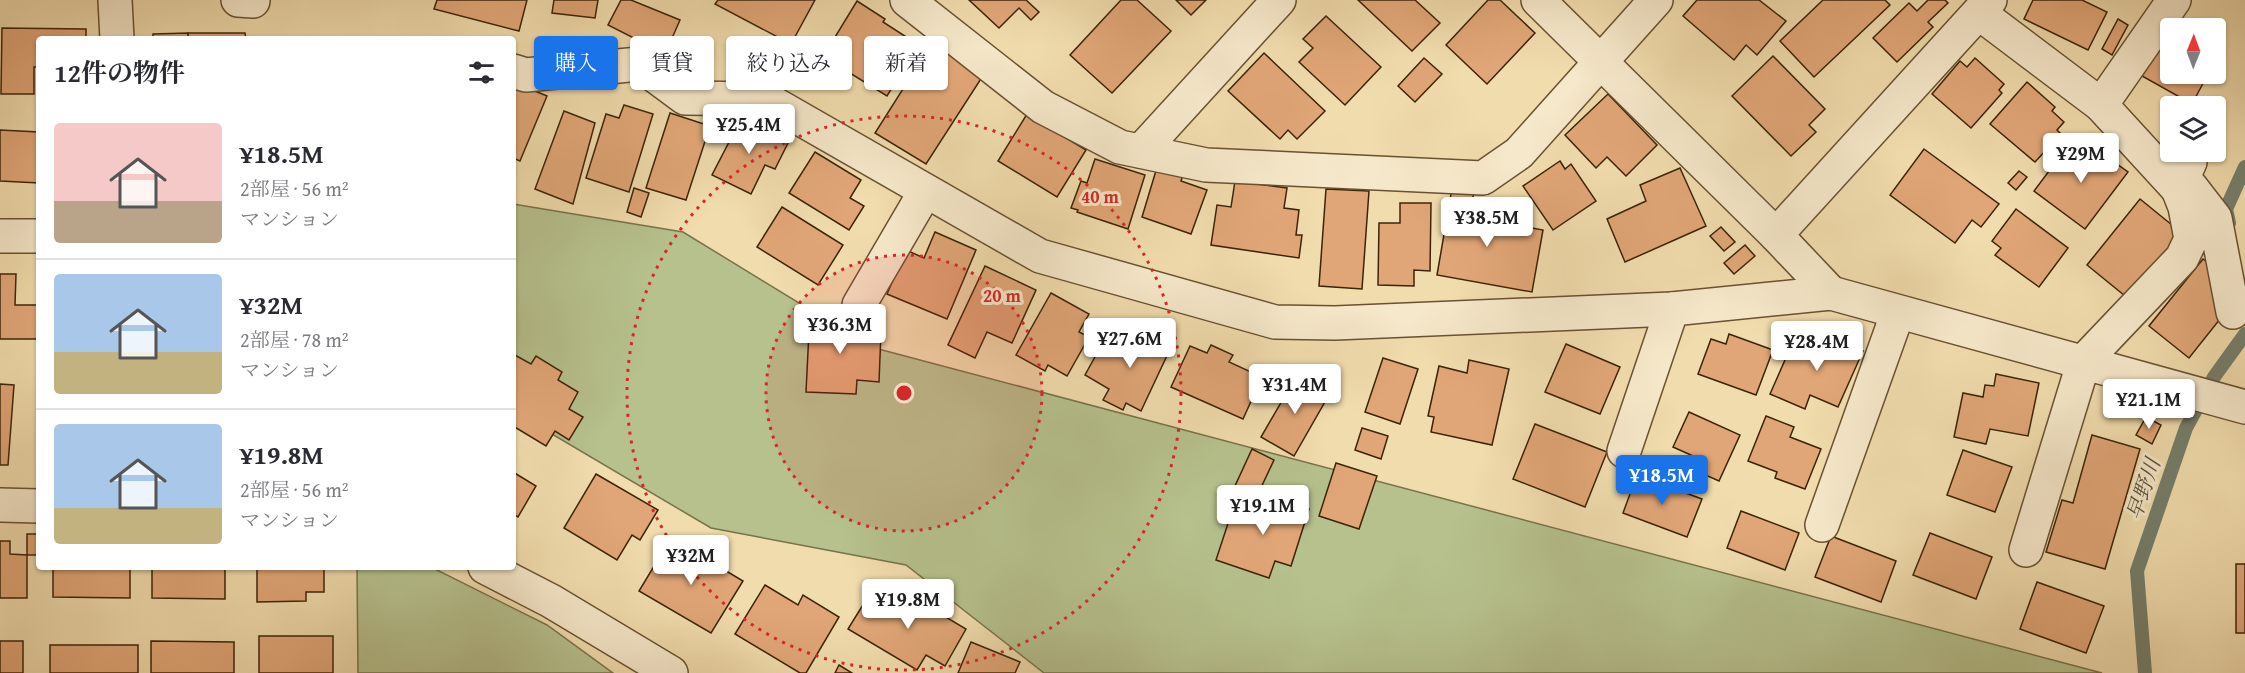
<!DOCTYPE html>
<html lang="ja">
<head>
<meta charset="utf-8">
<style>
	:root { --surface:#fff; --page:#f2f2f3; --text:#2b2b33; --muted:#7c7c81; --line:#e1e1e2; --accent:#1a73e8 }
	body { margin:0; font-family:"Gentium Book Plus","Noto Serif JP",serif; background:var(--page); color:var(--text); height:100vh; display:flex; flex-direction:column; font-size:22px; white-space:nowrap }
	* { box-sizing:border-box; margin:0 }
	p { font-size:20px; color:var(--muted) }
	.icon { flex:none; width:33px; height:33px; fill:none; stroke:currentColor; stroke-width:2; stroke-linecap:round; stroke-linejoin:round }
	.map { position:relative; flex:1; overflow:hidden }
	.sheet { position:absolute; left:36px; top:36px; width:480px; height:534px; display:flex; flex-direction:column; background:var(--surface); border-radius:6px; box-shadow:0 2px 4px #0004 }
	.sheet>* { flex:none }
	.banner { position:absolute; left:534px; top:36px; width:570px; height:54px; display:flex; gap:12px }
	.needle { width:39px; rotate:1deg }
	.buttons { position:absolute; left:2160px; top:18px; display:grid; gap:12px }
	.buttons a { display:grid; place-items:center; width:66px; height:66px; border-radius:6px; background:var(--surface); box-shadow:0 2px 4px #0004; font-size:30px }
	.price { position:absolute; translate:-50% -51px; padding:0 14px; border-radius:6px; background:#fff; color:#222; font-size:20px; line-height:39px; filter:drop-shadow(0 2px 3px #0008) }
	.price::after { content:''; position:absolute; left:50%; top:36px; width:18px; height:14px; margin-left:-9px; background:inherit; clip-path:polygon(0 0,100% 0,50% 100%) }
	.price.on { background:var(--accent); color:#fff }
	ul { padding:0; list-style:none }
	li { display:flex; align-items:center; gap:18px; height:150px; padding:0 18px }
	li+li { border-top:2px solid var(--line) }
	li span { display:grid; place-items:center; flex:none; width:168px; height:120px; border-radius:6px; color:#555 }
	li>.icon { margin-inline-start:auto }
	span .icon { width:72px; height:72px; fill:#fffc; stroke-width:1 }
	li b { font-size:26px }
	h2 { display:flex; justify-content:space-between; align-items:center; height:72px; padding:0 18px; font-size:26px }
	.chip { padding:0 21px; border-radius:6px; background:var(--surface); box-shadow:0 2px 4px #0004; font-size:21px; line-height:54px }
	.chip.on { background:var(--accent); color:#fff }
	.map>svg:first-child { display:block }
	.green { fill:#b6c18d; stroke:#79724a; stroke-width:1.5 }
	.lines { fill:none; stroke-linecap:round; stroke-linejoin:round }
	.stream { stroke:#757e6b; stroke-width:14 }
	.building { fill:#e1a677; stroke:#3c2308; stroke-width:1.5 }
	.minor-casing { stroke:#695131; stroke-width:36 }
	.minor { stroke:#f6e8ca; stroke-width:33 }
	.ring { fill:none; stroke:#d62828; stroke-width:3; stroke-dasharray:3 6 }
	.labels { text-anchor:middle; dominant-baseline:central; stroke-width:6; stroke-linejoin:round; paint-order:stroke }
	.water-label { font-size:21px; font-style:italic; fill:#58513a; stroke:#f6e8ca }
	.centre { fill:#d62828; stroke:#f6e8ca; stroke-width:3 }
	.ring-label { font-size:18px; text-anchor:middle; font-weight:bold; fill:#d62828; stroke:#f6e8ca; stroke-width:6; stroke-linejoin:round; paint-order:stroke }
</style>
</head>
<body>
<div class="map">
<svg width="2245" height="673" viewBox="0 0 2245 673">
	<rect width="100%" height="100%" fill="#f1dcad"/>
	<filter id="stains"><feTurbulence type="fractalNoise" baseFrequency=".00333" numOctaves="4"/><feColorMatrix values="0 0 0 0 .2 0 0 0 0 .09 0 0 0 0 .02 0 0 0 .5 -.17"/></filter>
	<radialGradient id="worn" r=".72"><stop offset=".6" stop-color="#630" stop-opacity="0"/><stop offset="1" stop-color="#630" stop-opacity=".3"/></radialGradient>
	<g class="green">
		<path d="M513 204 683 232 871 347 2102 673H1044L906 565 711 528 513 411Z"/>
		<path d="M357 567H431L547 625 613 673H358Z"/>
	</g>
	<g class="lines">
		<g class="stream">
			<path d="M2229 223 2226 209 2245 167"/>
			<path d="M2145 673 2137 571 2186 428 2214 377 2245 334"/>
		</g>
	</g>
	<g class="building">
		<path d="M437 0H527L519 31 434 9Z"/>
		<path d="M554 0H598L595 18 552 13Z"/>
		<path d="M621 0H631L680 20 665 54 608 25Z"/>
		<path d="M718 0H815L791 44 715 4Z"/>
		<path d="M969 0H1026L1039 12 1031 20 1019 8 999 28Z"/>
		<path d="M1121 0H1137L1171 31 1112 93 1070 55Z"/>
		<path d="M1176 0H1206L1191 15Z"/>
		<path d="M1358 0H1415L1440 23 1412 51Z"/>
		<path d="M1488 0H1500L1535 33 1487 84 1446 45Z"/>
		<path d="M1697 0H1759L1786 21 1757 55 1746 45 1734 60 1683 16Z"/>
		<path d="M1823 0H1885L1890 5 1814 77 1780 41Z"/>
		<path d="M1928 0H1945L1948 3 1928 22 1933 27 1897 62 1873 38 1909 3 1917 11Z"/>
		<path d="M2033 0H2082L2107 12 2088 50 2024 19Z"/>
		<path d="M857 1 885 19 883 22 911 40 895 66 903 70 887 96 832 62 842 47 832 42Z"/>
		<path d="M1326 16 1381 67 1345 105 1299 62 1313 48 1303 39Z"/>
		<path d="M2118 19 2128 25 2112 55 2102 49Z"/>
		<path d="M2 28 86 29V39H39V67H34V94H1Z"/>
		<path d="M188 33H245L246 39H188Z"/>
		<path d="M188 33V39H153V34Z"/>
		<path d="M2164 36 2170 40V74H2208L2192 104 2142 76Z"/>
		<path d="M934 40 986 71 926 164 875 133Z"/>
		<path d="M1264 53 1325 111 1297 139 1288 130 1280 139 1228 91Z"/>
		<path d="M1773 56 1825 109 1809 125 1816 132 1791 156 1732 96Z"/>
		<path d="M1424 58 1442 74 1415 102 1398 86Z"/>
		<path d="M1975 58 2004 84 1999 90 2002 93 1971 128 1932 94 1960 61 1967 67Z"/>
		<path d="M513 82 547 96 520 161 513 158Z"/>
		<path d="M2027 82 2055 107 2052 111 2064 122 2057 130 2061 134 2035 162 1990 124Z"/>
		<path d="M1608 94 1657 145 1626 176 1607 157 1596 168 1565 135Z"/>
		<path d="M624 105 653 114 629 192 586 178 606 114 619 118Z"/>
		<path d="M564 111 595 123 573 204 535 189Z"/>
		<path d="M670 113 710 126 686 200 646 188Z"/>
		<path d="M1027 114 1086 150 1057 197 998 161Z"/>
		<path d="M742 117 789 141 775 169 765 165 751 194 712 175Z"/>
		<path d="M0 130 39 132V183L0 181Z"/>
		<path d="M2089 144 2128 172 2085 229 2034 191 2064 151 2077 160Z"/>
		<path d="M1924 149 1999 204 1981 227 1972 220 1955 243 1890 195Z"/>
		<path d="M815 152 861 180 850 198 864 206 849 230 789 193Z"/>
		<path d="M1095 159 1145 175 1128 229 1077 212 1078 210 1071 208 1081 181 1087 183Z"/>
		<path d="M1560 161 1565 169 1571 164 1596 201 1553 230 1523 186Z"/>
		<path d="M1158 164 1184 172 1181 181 1207 190 1191 234 1142 217Z"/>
		<path d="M1680 168 1706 226 1625 262 1607 219 1646 201 1640 185Z"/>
		<path d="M2019 171 2027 177 2016 190 2008 183Z"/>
		<path d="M1235 181 1287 188 1284 208 1299 210 1296 235H1302L1299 258 1211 245 1217 205 1231 207Z"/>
		<path d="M634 188 649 193 641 217 627 212Z"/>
		<path d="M1452 188 1474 192 1472 202 1485 204 1481 228 1514 234 1515 225 1543 230 1532 292 1437 275Z"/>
		<path d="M1326 189 1369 191 1362 289 1319 286Z"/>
		<path d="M2140 199 2188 238 2130 300 2087 265Z"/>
		<path d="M1400 203H1431L1430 271 1414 270V286L1378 285 1379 223H1400Z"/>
		<path d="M782 207 843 245 818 285 757 247Z"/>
		<path d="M2016 209 2068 248 2039 287 1995 255 2001 248 1992 241Z"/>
		<path d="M1721 227 1735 242 1724 251 1710 236Z"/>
		<path d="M935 232 976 250 947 319 887 294 906 250 924 258Z"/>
		<path d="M1745 245 1755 256 1734 274 1724 263Z"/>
		<path d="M2203 259 2219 271 2224 314 2189 358 2149 326Z"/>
		<path d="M985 266 1036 290 1012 343 987 332 975 358 948 345Z"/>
		<path d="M0 274H16L15 305H39L38 339H0Z"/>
		<path d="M1051 293 1089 314 1079 332 1089 337 1067 376 1048 365 1045 371 1016 355Z"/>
		<path d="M810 311 850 313 849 330 881 332 879 382 857 380 856 394 806 392Z"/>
		<path d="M1133 326 1171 347 1141 411 1126 403 1123 410 1103 400 1109 389 1085 375 1101 346 1117 355Z"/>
		<path d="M1729 334 1773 350 1756 395 1698 374 1711 339 1726 344Z"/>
		<path d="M1825 334 1863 351 1838 407 1810 395 1805 409 1770 394 1792 344 1801 348 1806 338 1821 344Z"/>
		<path d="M1566 344 1620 367 1600 414 1545 392Z"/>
		<path d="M1211 345 1233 355 1229 362 1262 377 1243 419 1171 387 1190 346 1207 353Z"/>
		<path d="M513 354 531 364 536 356 562 372 558 380 578 392 569 409 583 417 569 440 555 431 546 446 513 426Z"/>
		<path d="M1383 358 1418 369 1400 424 1365 412Z"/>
		<path d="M1469 360 1509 369 1492 445 1431 432 1434 417 1428 416 1439 366 1467 373Z"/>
		<path d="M1996 374 2039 383 2028 436 1990 429 1986 444 1954 437 1963 393 1983 397 1985 385 1994 386Z"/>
		<path d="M1297 375 1330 393 1294 456 1261 437Z"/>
		<path d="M0 384 14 385 8 465H0Z"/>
		<path d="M1689 412 1740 435 1719 481 1694 470 1700 459 1673 447Z"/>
		<path d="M1766 416 1794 427 1790 437 1821 449 1805 489 1775 478 1777 472 1748 461Z"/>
		<path d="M2146 417 2161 425 2152 444 2136 435Z"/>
		<path d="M1535 424 1607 452 1585 507 1513 479Z"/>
		<path d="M1362 428 1388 436 1381 459 1355 450Z"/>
		<path d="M2092 435 2140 449 2105 569 2046 552 2062 500 2073 503Z"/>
		<path d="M1252 449 1274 460 1257 496 1235 486Z"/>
		<path d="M1963 450 2012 467 1995 512 1947 495Z"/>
		<path d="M1336 463 1377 476 1359 529 1319 516Z"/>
		<path d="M513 472 536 486 518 517 513 514Z"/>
		<path d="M596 474 658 510 640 540 632 535 617 560 564 528Z"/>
		<path d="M1637 475 1702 499 1687 537 1623 513Z"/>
		<path d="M1267 495 1309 509 1291 566 1275 561 1269 578 1216 560 1235 502 1261 511Z"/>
		<path d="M1741 511 1799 533 1785 570 1727 548Z"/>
		<path d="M1930 533 1992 557 1976 599 1913 575Z"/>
		<rect x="27" y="534" width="12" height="21"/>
		<path d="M1831 536 1896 561 1881 602 1815 577Z"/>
		<path d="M671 538 743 581 711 633 639 591Z"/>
		<path d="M0 541H10V554L27 555V598H0Z"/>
		<rect x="2236" y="564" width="9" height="69"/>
		<path d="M53 567H130V598L53 597Z"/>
		<path d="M152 567H225V599L152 598Z"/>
		<path d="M257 567H324V592H306V601L257 602Z"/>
		<path d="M2037 582 2104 606 2086 653 2020 629Z"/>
		<path d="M765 585 798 605 803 595 839 617 806 673H800L735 634Z"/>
		<path d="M869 595 886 604 890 597 904 605 909 595 966 629 945 666 926 655 917 670 848 629Z"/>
		<rect x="259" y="636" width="74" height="37"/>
		<rect x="0" y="641" width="23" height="32"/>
		<path d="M151 641 234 642V673H151Z"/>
		<path d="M971 642 1020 662 1015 673H958Z"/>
		<rect x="50" y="645" width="88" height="28"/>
		<path d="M839 665 852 673H835Z"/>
	</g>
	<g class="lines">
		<g class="minor-casing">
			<g id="minor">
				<path d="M115 0 117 39"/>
				<path d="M238 0 253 1"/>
				<path d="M907 0 1043 107 1120 147 1206 165 1483 178 1519 153 1656 0"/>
				<path d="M1538 0 1776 235 1831 293"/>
				<path d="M1979 13 2101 105 2174 0"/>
				<path d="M513 71 526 75 639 64 685 98 766 99 1040 256 1275 322 1335 323 1672 309 1831 293 2245 407"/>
				<path d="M2101 105 2178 189 2190 162"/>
				<path d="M1141 151 1279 0"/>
				<path d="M1776 235 1990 0"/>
				<path d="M0 236H39"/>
				<path d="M859 305 925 192"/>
				<path d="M1624 451 1672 309"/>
				<path d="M0 505 39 506"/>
				<path d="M1822 525 1898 312"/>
				<path d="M2026 550 2084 361 2182 258 2191 239 2185 207 2178 189 2191 187 2215 218 2233 312"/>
				<path d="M485 567 551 601 671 673"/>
			</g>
		</g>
		<use href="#minor" class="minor"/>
	</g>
	<circle cx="904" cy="393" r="138" fill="#d62828" fill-opacity=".12"/>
	<g class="ring">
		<circle cx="904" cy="393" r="138"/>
		<circle cx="904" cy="393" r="277"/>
	</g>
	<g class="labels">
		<g class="water-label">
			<text transform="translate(2143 489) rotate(-71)">早野川</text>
		</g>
	</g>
	<circle cx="904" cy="393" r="9" class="centre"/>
	<g class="ring-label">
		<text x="1100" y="203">40 m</text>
		<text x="1002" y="302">20 m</text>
	</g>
	<rect width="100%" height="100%" filter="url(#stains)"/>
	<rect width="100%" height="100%" fill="url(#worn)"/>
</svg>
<div class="buttons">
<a><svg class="needle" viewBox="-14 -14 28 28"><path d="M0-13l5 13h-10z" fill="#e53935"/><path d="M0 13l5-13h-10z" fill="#7c7c81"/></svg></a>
<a><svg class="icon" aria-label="layers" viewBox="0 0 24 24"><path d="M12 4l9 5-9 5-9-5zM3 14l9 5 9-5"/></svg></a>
</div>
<b class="price" style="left:749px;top:155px">¥25.4M</b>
<b class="price" style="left:2081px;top:184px">¥29M</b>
<b class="price" style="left:1487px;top:248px">¥38.5M</b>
<b class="price" style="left:840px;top:355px">¥36.3M</b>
<b class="price" style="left:1130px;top:369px">¥27.6M</b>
<b class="price" style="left:1817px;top:372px">¥28.4M</b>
<b class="price" style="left:1295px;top:415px">¥31.4M</b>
<b class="price" style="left:2149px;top:430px">¥21.1M</b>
<b class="price on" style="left:1662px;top:506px">¥18.5M</b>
<b class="price" style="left:1263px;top:536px">¥19.1M</b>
<b class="price" style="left:691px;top:586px">¥32M</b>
<b class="price" style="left:908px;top:630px">¥19.8M</b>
<div class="banner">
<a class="chip on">購入</a>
<a class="chip">賃貸</a>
<a class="chip">絞り込み</a>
<a class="chip">新着</a>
</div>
<section class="sheet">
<h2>12件の物件<svg class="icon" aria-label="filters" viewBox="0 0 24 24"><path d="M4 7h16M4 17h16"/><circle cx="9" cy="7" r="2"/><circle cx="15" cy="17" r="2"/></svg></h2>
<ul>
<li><span style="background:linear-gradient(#f6c9c9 65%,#b9a48a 0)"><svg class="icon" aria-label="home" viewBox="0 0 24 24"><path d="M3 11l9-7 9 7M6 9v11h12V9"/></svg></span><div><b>¥18.5M</b><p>2部屋 · 56 m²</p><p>マンション</p></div></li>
<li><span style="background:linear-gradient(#a9c7e8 65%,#c2b280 0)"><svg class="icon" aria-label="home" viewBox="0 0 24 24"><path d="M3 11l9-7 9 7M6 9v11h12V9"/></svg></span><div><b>¥32M</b><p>2部屋 · 78 m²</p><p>マンション</p></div></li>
<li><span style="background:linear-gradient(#a9c7e8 70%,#c2b280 0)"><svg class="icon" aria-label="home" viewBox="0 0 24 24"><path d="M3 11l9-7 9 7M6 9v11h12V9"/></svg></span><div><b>¥19.8M</b><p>2部屋 · 56 m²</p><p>マンション</p></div></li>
</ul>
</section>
</div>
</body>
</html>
